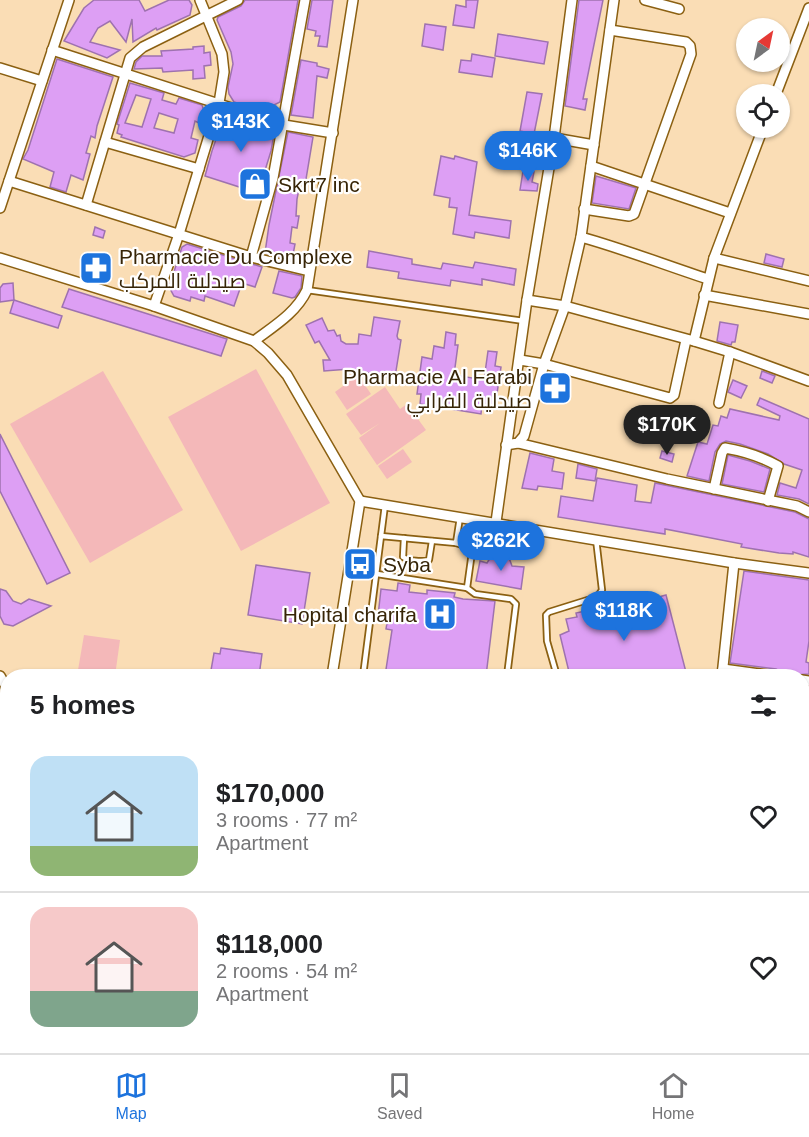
<!DOCTYPE html>
<html lang="en">
<head>
<meta charset="utf-8">
<style>
	:root { --surface:#fff; --page:#f2f2f2; --text:#202124; --muted:#757577; --line:#e0e0e0; --accent:#1d73dd }
	body { margin:0; font-family:Helvetica,Cairo,sans-serif; background:var(--page); color:var(--text); height:100vh; display:flex; flex-direction:column; font-size:22px; white-space:nowrap }
	* { box-sizing:border-box; margin:0 }
	p { font-size:20px; color:var(--muted) }
	.icon { flex:none; width:33px; height:33px; fill:none; stroke:currentColor; stroke-width:2; stroke-linecap:round; stroke-linejoin:round }
	.map { position:relative; flex:1; overflow:hidden }
	.side { position:absolute; left:0px; top:669px; width:810px; height:384px; display:flex; flex-direction:column; background:var(--surface); border-radius:24px 24px 0 0; box-shadow:0 2px 4px #0004 }
	.side>* { flex:none }
	.needle { width:39px; rotate:33deg }
	.fabs { position:absolute; left:736px; top:18px; display:grid; gap:12px }
	.fabs a { display:grid; place-items:center; width:54px; height:54px; border-radius:50%; background:var(--surface); box-shadow:0 2px 4px #0004; font-size:30px }
	.price { position:absolute; translate:-50% -51px; padding:0 14px; border-radius:21px; background:var(--accent); color:#fff; font-size:20px; line-height:39px; filter:drop-shadow(0 2px 3px #0008) }
	.price::after { content:''; position:absolute; left:50%; top:36px; width:18px; height:14px; margin-left:-9px; background:inherit; clip-path:polygon(0 0,100% 0,50% 100%) }
	.price.active { background:#222; color:#fff }
	ul { padding:0; list-style:none }
	li { display:flex; align-items:center; gap:18px; height:150px; padding:0 30px }
	li+li { border-top:2px solid var(--line) }
	li span { display:grid; place-items:center; flex:none; width:168px; height:120px; border-radius:18px; color:#555 }
	li>.icon { margin-inline-start:auto }
	span .icon { width:72px; height:72px; fill:#fffc; stroke-width:1 }
	li b { font-size:26px }
	h2 { display:flex; justify-content:space-between; align-items:center; height:72px; padding:0 30px; font-size:26px }
	.dock { display:flex; justify-content:space-around; align-items:center; height:84px; border-top:2px solid var(--line); background:var(--surface); font-size:16px; color:var(--muted) }
	.dock a { display:grid; justify-items:center; gap:3px }
	.dock .active { color:var(--accent) }
	.map>svg:first-child { display:block }
	.green { fill:#f4b8b9 }
	.building { fill:#dd9ff4; stroke:#9e72af; stroke-width:1.5; fill-rule:evenodd }
	.lines { fill:none; stroke-linecap:round; stroke-linejoin:round }
	.service-casing { stroke:#8b6012; stroke-width:8 }
	.minor-casing { stroke:#8b6012; stroke-width:12 }
	.service { stroke:#fff; stroke-width:4.5 }
	.minor { stroke:#fff; stroke-width:9 }
	.labels { text-anchor:middle; dominant-baseline:central; stroke-width:4.5; stroke-linejoin:round; paint-order:stroke }
	.poi-label { font-size:21px; fill:#372507; stroke:#fff; text-anchor:start }
</style>
</head>
<body>
<div class="map">
<svg width="809" height="1053" viewBox="0 0 809 1053">
	<rect width="100%" height="100%" fill="#faddb5"/>
	<g class="green">
		<path d="M256 369 330 503 241 551 168 417Z"/>
		<path d="M103 371 183 510 90 563 10 424Z"/>
		<path d="M358 375 371 394 347 410 335 392Z"/>
		<path d="M385 387 400 409 407 404 426 430 377 465 359 438 380 423 361 435 346 414Z"/>
		<path d="M403 449 412 462 387 479 378 466Z"/>
		<path d="M84 635 120 640 115 676H77Z"/>
	</g>
	<g class="building">
		<path d="M94 0H139L145 11 169 0H189L192 5 190 15 157 30 156 28 133 42 132 19 126 42 110 21 98 28 90 42 120 50 107 58 64 41 84 8Z"/>
		<path d="M245 0H298L280 102 262 111 234 102 229 94 228 87 233 64 231 52 217 20 218 17 241 6Z"/>
		<path d="M312 0H333L327 47 318 46 320 36H315L316 31 307 29Z"/>
		<path d="M466 0H478L474 28 453 25 456 5 466 7Z"/>
		<path d="M579 0H603L583 99H587L585 110 565 106Z"/>
		<path d="M425 24 446 27 443 50 422 46Z"/>
		<path d="M498 34 548 42 544 64 495 56Z"/>
		<path d="M204 46V53L210 52 211 65 204 66 205 78 193 79V70L163 72 162 68 134 69 136 62 142 56H162L161 51 193 49V47Z"/>
		<path d="M472 54 495 58 492 77 459 72 461 60 471 61Z"/>
		<path d="M57 59 113 77 97 126 95 138 91 136 86 153 90 154 83 180 71 175 66 192 50 187 54 172 23 159 28 150Z"/>
		<path d="M301 60 317 63V66L329 69 327 78 317 76 313 118 291 115Z"/>
		<path d="M130 83 164 93 162 100 176 104 179 98 202 105 204 111 199 123 195 121 191 138 198 140 195 153 184 157 121 137 122 135 117 133 119 125 117 124ZM136 95 151 99 142 127 125 123ZM159 113 178 119 174 133 154 128Z"/>
		<path d="M527 92 542 94 534 134 520 131Z"/>
		<path d="M228 114 275 129 271 151 258 193 205 176 212 151 224 116Z"/>
		<path d="M288 132 313 137 305 185 300 184 297 199 296 216H299L297 228 292 227 290 243 295 244 292 260 265 253 269 225Z"/>
		<path d="M441 156 454 159 455 156 477 162 469 215 511 221 509 238 475 232 474 238 453 234 457 208 449 207 450 198 434 195Z"/>
		<path d="M523 171 534 172 532 182 538 184 537 191 520 190Z"/>
		<path d="M596 176 636 188 629 209 592 203Z"/>
		<path d="M95 227 105 231 103 238 93 235Z"/>
		<path d="M187 244 262 267 255 287 242 283 234 306 205 296 204 301 191 297 190 301 174 296 169 287 182 247Z"/>
		<path d="M369 251 412 259V264L441 269 443 263 473 268 475 262 516 269 514 285 482 279V285L451 280 450 286 398 278 399 272 367 267Z"/>
		<path d="M766 254 784 259 782 267 764 263Z"/>
		<path d="M279 271 302 276 301 288 295 297 292 298 273 293Z"/>
		<path d="M13 283 14 300 0 302V288L3 284Z"/>
		<path d="M69 289 227 339 221 356 62 307Z"/>
		<path d="M14 300 62 316 58 328 10 313Z"/>
		<path d="M374 317 400 321 397 336 398 339 401 340 395 377 375 376V374L350 369 324 371 323 360H330L319 341 315 343 306 325 322 318 328 331 334 330 337 336 340 335 341 341 346 344H358L359 334 371 336Z"/>
		<path d="M720 322 738 325 735 342H732L731 345 717 341Z"/>
		<path d="M446 332 456 334 455 345H458L454 375 484 380 488 351 497 352 495 366 501 367 496 400 494 399 493 406 482 404 481 414 420 404 421 394H417L422 357 432 359 434 346 444 348Z"/>
		<path d="M762 371 775 376 772 383 760 378Z"/>
		<path d="M733 380 747 386 741 398 728 392Z"/>
		<path d="M760 398 809 419V504L799 499 777 495 780 483 796 488 802 470 784 464 768 454 740 444 726 441 720 444 715 452 709 481 687 476 698 442 707 444 713 425 718 426 721 416 727 418 730 409 779 420 780 416 757 405Z"/>
		<path d="M0 434 70 573 47 584 0 491Z"/>
		<path d="M662 451 674 454 672 462 660 458Z"/>
		<path d="M530 453 554 459 552 471 564 473 562 489 538 486 537 490 522 488Z"/>
		<path d="M728 455 750 461 770 469 764 492 722 484Z"/>
		<path d="M578 464 597 469 595 481 576 478Z"/>
		<path d="M597 478 637 485 635 501 651 503 655 483 795 512 809 519V557L793 552V554L779 553 741 547 742 544 665 529V534L558 517 561 496 593 501Z"/>
		<path d="M502 552 508 555 512 566 524 567 521 589 476 581 480 561 487 563 490 558Z"/>
		<path d="M256 565 310 573 302 624 248 615Z"/>
		<path d="M744 571 809 580V641L806 662 809 663V674L782 676 780 671 776 669 730 663Z"/>
		<path d="M398 583 410 585 409 592 427 594V590L455 593 454 597 463 599 495 601 486 676H385L392 630 386 629 388 617 378 616 381 589 397 591Z"/>
		<path d="M0 589 6 591 13 601 21 604 29 599 51 606 13 626 4 624 0 616Z"/>
		<path d="M666 595 687 676H570L560 635 569 631 566 619 577 617 576 613 603 607 604 612Z"/>
		<path d="M221 648 262 654 259 676H210L214 653 220 654Z"/>
		<path d="M0 744 8 758V792L0 778Z"/>
		<path d="M8 834V852L0 856V838Z"/>
		<path d="M6 877H8V896L1 893Z"/>
		<path d="M8 940V977L4 985 0 984V947L4 945Z"/>
		<path d="M8 1022V1046H30L27 1053H0V1029L4 1027Z"/>
		<path d="M71 1046H108L105 1053H79L76 1048Z"/>
		<path d="M137 1046H176L173 1053H134Z"/>
		<path d="M413 1046H524V1053H412Z"/>
		<path d="M542 1046H569L568 1053H541Z"/>
		<path d="M583 1046H585L603 1053H582Z"/>
	</g>
	<g class="lines">
		<g class="service-casing">
			<g id="service">
				<path d="M307 290 524 321"/>
				<path d="M381 536 385 505"/>
				<path d="M404 538 403 557C409 561 422 562 429 560L432 541"/>
				<path d="M456 543 468 547 472 552 467 588 475 594 511 599 516 604 507 676"/>
				<path d="M377 574 467 588"/>
				<path d="M363 676 381 536 456 543 460 517"/>
				<path d="M557 676 547 641 546 615 549 612 597 597 602 590 596 539"/>
			</g>
		</g>
		<g class="minor-casing">
			<g id="minor">
				<path d="M645 0 679 9"/>
				<path d="M52 50 284 125 333 133"/>
				<path d="M0 68 42 81"/>
				<path d="M776 94 809 8"/>
				<path d="M554 138 594 145"/>
				<path d="M105 142 199 169"/>
				<path d="M591 166 730 213"/>
				<path d="M9 181 251 257 309 271"/>
				<path d="M86 205 130 58 143 47 238 0"/>
				<path d="M0 208 69 0"/>
				<path d="M584 209 629 216 634 214 691 54 690 46 686 42 610 30"/>
				<path d="M581 237C624 249 665 265 708 279"/>
				<path d="M251 257 273 178 305 0"/>
				<path d="M0 258 154 306 254 341 268 353 287 375 360 501 332 676"/>
				<path d="M714 258 809 281"/>
				<path d="M704 295 809 314"/>
				<path d="M527 300 565 306 694 341 730 352 809 381"/>
				<path d="M154 306 179 234 219 103 224 72 222 54 200 0"/>
				<path d="M254 341C274 326 296 313 307 290L353 0"/>
				<path d="M694 341 714 258 763 128"/>
				<path d="M520 360 544 364 670 398 674 395 686 340"/>
				<path d="M719 403 730 352"/>
				<path d="M518 443 667 479 797 506 809 512"/>
				<path d="M506 445 518 443 524 436 544 364 565 306 581 237 614 0"/>
				<path d="M714 489 722 453 725 448C743 451 762 457 778 466L768 501"/>
				<path d="M360 501 734 563 809 573"/>
				<path d="M496 522 527 300 554 138 572 0"/>
				<path d="M723 669 775 676"/>
				<path d="M0 676 8 690"/>
				<path d="M722 676 734 563"/>
				<path d="M802 680 809 681"/>
				<path d="M802 747 809 748"/>
				<path d="M0 870 8 866"/>
				<path d="M802 890 809 891"/>
				<path d="M0 900 8 903"/>
				<path d="M802 917 809 918"/>
				<path d="M0 940 8 921"/>
				<path d="M0 991 8 994"/>
				<path d="M0 1022 8 1003"/>
				<path d="M49 1046 72 1053"/>
				<path d="M205 1046H225"/>
				<path d="M326 1046V1053"/>
				<path d="M661 1046 678 1051"/>
				<path d="M801 1046 809 1048"/>
				<path d="M34 1053 37 1046"/>
				<path d="M116 1053 118 1046"/>
				<path d="M180 1053 183 1046"/>
				<path d="M401 1053 402 1046"/>
				<path d="M533 1053 534 1046"/>
				<path d="M575 1053 576 1046"/>
				<path d="M614 1053 615 1046"/>
				<path d="M647 1053 648 1046"/>
			</g>
		</g>
		<use href="#service" class="service"/>
		<use href="#minor" class="minor"/>
	</g>
	<defs>
		<g id="shop-square" transform="scale(1.725)"><rect x="-9" y="-9" width="18" height="18" rx="4" fill="#1d73dd" stroke="#fff"/><path d="M-5-2.5h2.3a2.7 3.5 0 0 1 5.4 0H5L5.5 6h-11ZM-1.5-2.5h3a1.5 2.3 0 0 0-3 0Z" fill="#fff"/></g>
		<g id="pharmacy-square" transform="scale(1.725)"><rect x="-9" y="-9" width="18" height="18" rx="4" fill="#1d73dd" stroke="#fff"/><path d="M-2-6h4v4h4v4h-4v4h-4v-4h-4v-4h4Z" fill="#fff"/></g>
		<g id="bus-square" transform="scale(1.725)"><rect x="-9" y="-9" width="18" height="18" rx="4" fill="#1d73dd" stroke="#fff"/><path d="M-5-6H5V4H4V6H2V4H-2V6H-4V4H-5ZM-3.5-4V0h7V-4ZM-3.5 1.2v1.5H-2V1.2ZM2 1.2v1.5H3.5V1.2Z" fill="#fff"/></g>
		<g id="hospital-square" transform="scale(1.725)"><rect x="-9" y="-9" width="18" height="18" rx="4" fill="#1d73dd" stroke="#fff"/><path d="M-5-5h3v3.5h4V-5h3V5h-3V1.5h-4V5h-3Z" fill="#fff"/></g>
	</defs>
	<g fill-rule="evenodd">
		<use href="#shop-square" x="255" y="184"/>
		<use href="#pharmacy-square" x="96" y="268"/>
		<use href="#pharmacy-square" x="555" y="388"/>
		<use href="#bus-square" x="360" y="564"/>
		<use href="#hospital-square" x="440" y="614"/>
	</g>
	<g class="labels">
		<g class="poi-label">
			<text x="278" y="184">Skrt7 inc</text>
			<text x="119" y="256">Pharmacie Du Complexe<tspan x="119" dy="24">صيدلية المركب</tspan></text>
			<text x="532" y="376" text-anchor="end">Pharmacie Al Farabi<tspan x="532" dy="24">صيدلية الفرابي</tspan></text>
			<text x="383" y="564">Syba</text>
			<text x="417" y="614" text-anchor="end">Hopital charifa</text>
		</g>
	</g>
</svg>
<div class="fabs">
<a><svg class="needle" viewBox="-14 -14 28 28"><path d="M0-13l5 13h-10z" fill="#e53935"/><path d="M0 13l5-13h-10z" fill="#757577"/></svg></a>
<a><svg class="icon" aria-label="locate" viewBox="0 0 24 24"><circle cx="12" cy="12" r="6"/><path d="M12 2v4M12 18v4M2 12h4M18 12h4"/></svg></a>
</div>
<b class="price" style="left:241px;top:153px">$143K</b>
<b class="price" style="left:528px;top:182px">$146K</b>
<b class="price active" style="left:667px;top:456px">$170K</b>
<b class="price" style="left:501px;top:572px">$262K</b>
<b class="price" style="left:624px;top:642px">$118K</b>
<section class="side">
<h2>5 homes<svg class="icon" aria-label="filters" viewBox="0 0 24 24"><path d="M4 7h16M4 17h16"/><circle cx="9" cy="7" r="2"/><circle cx="15" cy="17" r="2"/></svg></h2>
<ul>
<li><span style="background:linear-gradient(#bfe0f5 75%,#8fb573 0)"><svg class="icon" aria-label="home" viewBox="0 0 24 24"><path d="M3 11l9-7 9 7M6 9v11h12V9"/></svg></span><div><b>$170,000</b><p>3 rooms · 77 m²</p><p>Apartment</p></div><svg class="icon" aria-label="heart" viewBox="0 0 24 24"><path d="M12 20l-8-8c-3-5 5-10 8-4 3-6 11-1 8 4z"/></svg></li>
<li><span style="background:linear-gradient(#f6c9c9 70%,#7fa58c 0)"><svg class="icon" aria-label="home" viewBox="0 0 24 24"><path d="M3 11l9-7 9 7M6 9v11h12V9"/></svg></span><div><b>$118,000</b><p>2 rooms · 54 m²</p><p>Apartment</p></div><svg class="icon" aria-label="heart" viewBox="0 0 24 24"><path d="M12 20l-8-8c-3-5 5-10 8-4 3-6 11-1 8 4z"/></svg></li>
</ul>
</section>
</div>
<nav class="dock">
<a class="active"><svg class="icon" aria-label="map" viewBox="0 0 24 24"><path d="M3 6l6-2 6 2 6-2v14l-6 2-6-2-6 2zM9 4v14M15 6v14"/></svg>Map</a>
<a><svg class="icon" aria-label="saved" viewBox="0 0 24 24"><path d="M7 4h10v16l-5-4-5 4z"/></svg>Saved</a>
<a><svg class="icon" aria-label="home" viewBox="0 0 24 24"><path d="M3 11l9-7 9 7M6 9v11h12V9"/></svg>Home</a>
</nav>
</body>
</html>
